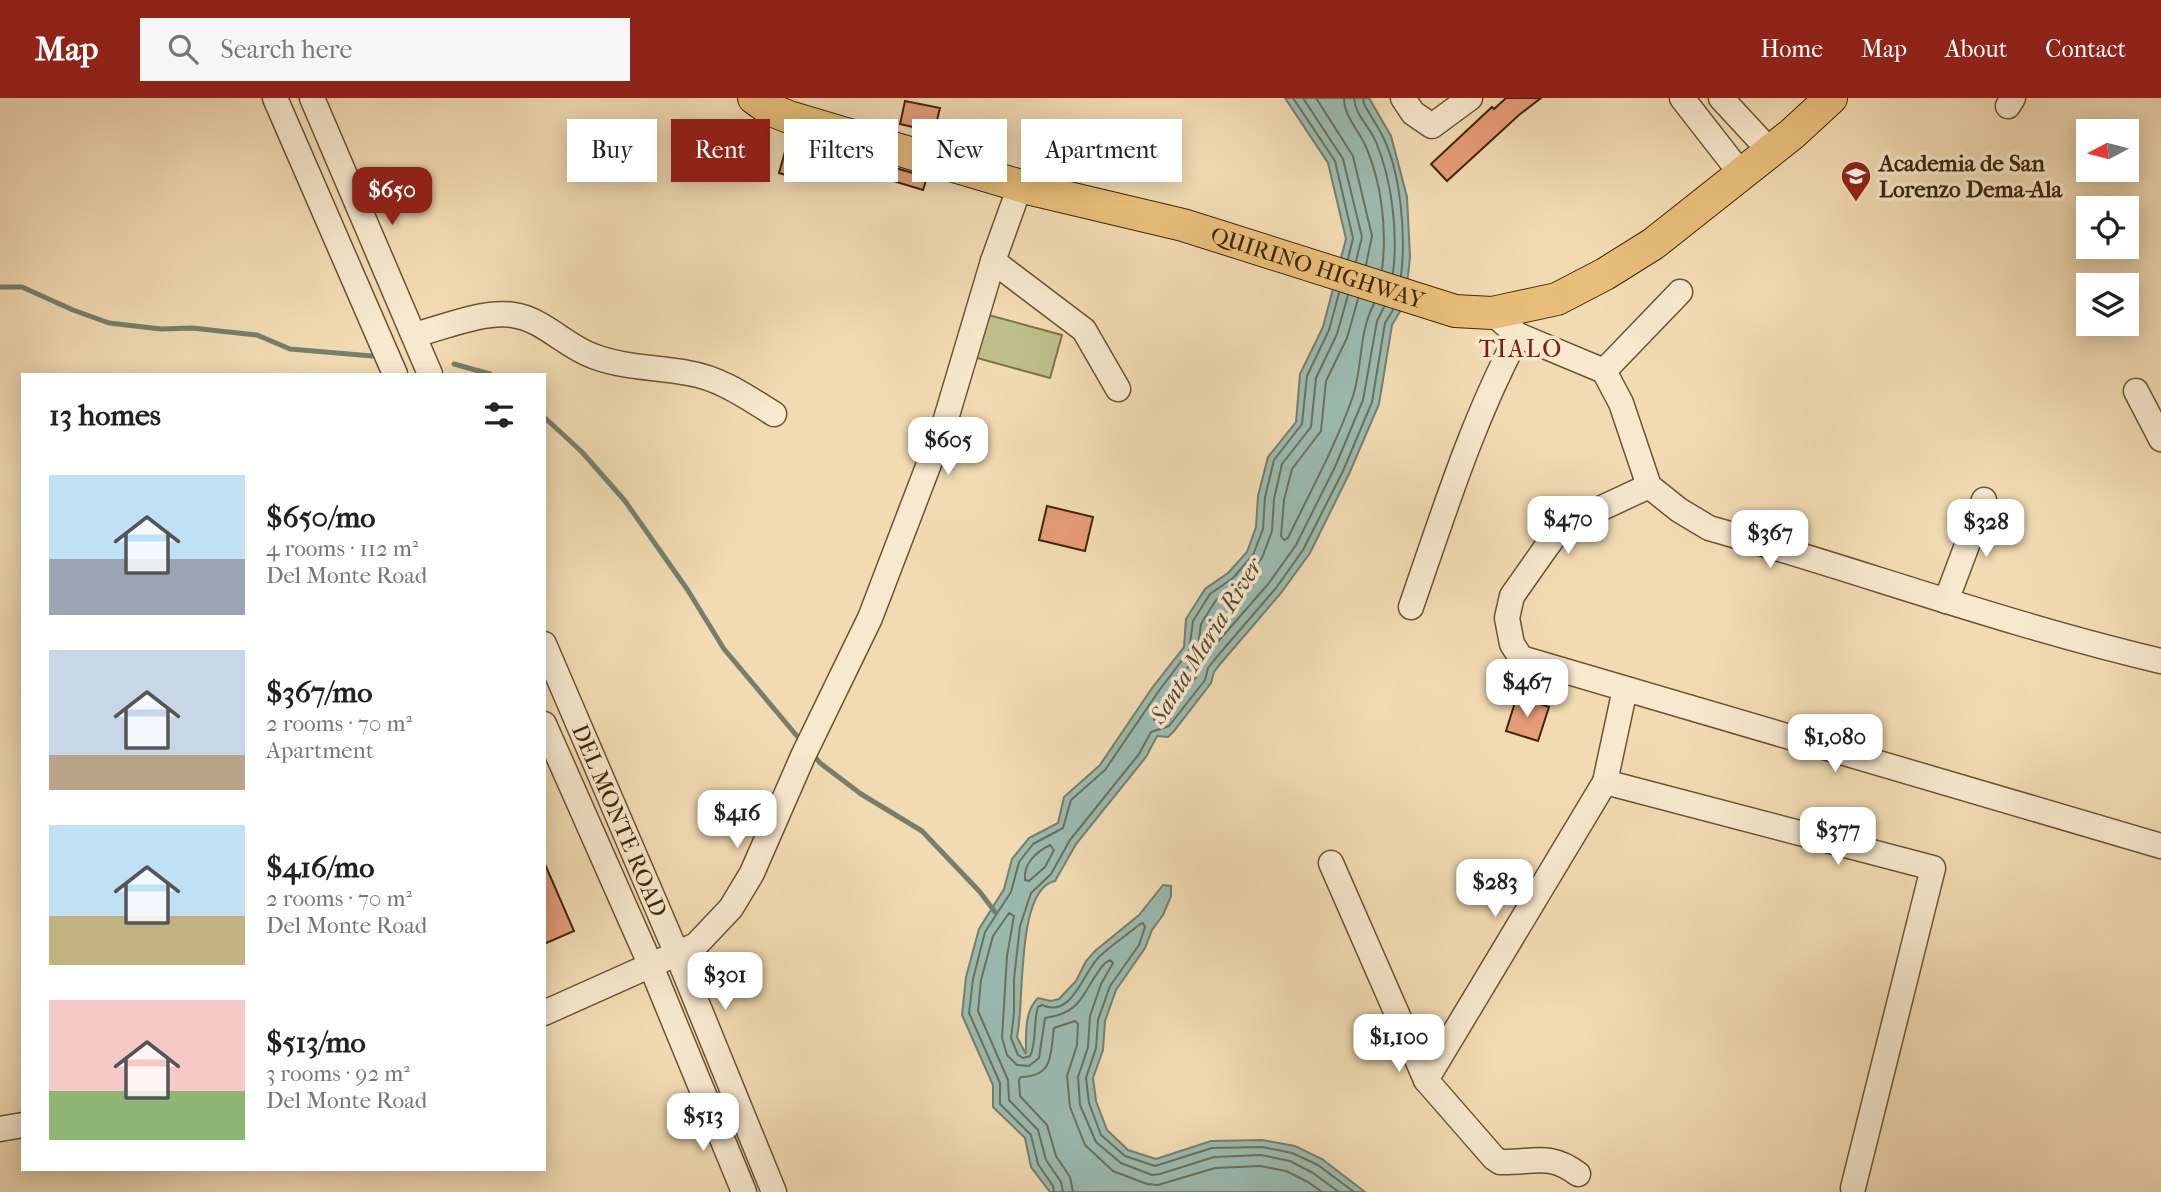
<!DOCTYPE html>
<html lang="en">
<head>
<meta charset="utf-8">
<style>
	:root { --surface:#fff; --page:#f6f6f6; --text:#222; --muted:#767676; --accent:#8f2418 }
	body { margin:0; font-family:"IM FELL French Canon",serif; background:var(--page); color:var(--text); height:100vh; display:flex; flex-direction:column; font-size:26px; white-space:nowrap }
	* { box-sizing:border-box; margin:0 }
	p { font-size:23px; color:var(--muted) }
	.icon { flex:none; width:38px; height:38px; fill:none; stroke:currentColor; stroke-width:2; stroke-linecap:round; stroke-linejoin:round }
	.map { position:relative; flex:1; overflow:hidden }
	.sheet { position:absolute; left:21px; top:275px; width:525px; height:798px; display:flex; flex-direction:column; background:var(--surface); border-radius:0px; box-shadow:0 4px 18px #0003 }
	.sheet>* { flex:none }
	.banner { position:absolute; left:567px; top:21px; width:665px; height:63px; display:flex; gap:14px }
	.needle { width:46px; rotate:263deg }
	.fabs { position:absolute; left:2076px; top:21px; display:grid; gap:14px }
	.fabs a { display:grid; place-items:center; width:63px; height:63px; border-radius:0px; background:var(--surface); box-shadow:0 4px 18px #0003; font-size:35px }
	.price { position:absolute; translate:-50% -60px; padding:0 16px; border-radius:14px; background:#fff; color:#222; font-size:23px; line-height:46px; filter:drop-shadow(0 2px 4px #0008) }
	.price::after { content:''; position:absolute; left:50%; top:42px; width:21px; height:16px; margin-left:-10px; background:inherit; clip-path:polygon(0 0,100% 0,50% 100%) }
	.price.active { background:var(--accent); color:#fff }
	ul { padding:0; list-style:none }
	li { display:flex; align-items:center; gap:21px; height:175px; padding:0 28px }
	li span { display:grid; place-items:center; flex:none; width:196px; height:140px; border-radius:0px; color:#555 }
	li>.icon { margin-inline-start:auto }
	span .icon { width:84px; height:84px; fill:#fffc; stroke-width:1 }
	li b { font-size:30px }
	h2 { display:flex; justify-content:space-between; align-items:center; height:84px; padding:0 28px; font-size:30px }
	.tag { padding:0 24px; border-radius:0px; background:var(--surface); box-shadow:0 4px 18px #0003; font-size:24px; line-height:63px }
	.tag.active { background:var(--accent); color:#fff }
	header { display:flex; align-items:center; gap:42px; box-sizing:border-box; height:98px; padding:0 35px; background:var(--accent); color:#fff }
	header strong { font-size:33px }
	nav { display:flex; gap:38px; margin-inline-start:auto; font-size:24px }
	.search { width:490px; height:63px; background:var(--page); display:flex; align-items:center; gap:18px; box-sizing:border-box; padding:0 24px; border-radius:0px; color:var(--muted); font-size:26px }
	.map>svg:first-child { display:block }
	.green { fill:#bebf8a; stroke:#7e7249; stroke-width:2 }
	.water { fill:#9bbbb1; stroke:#767f6d; stroke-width:2 }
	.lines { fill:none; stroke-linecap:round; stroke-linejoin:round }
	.shore { stroke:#6c705c; stroke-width:2 }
	.stream { stroke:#767f6d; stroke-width:5 }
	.building { fill:#e69d79; stroke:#3e2608; stroke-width:2 }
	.minor-casing { stroke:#6b5333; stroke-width:27 }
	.major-casing { stroke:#3e2608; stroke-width:34 }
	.minor { stroke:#f7e8ce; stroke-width:24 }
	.major { stroke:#e9be7a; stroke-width:32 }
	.labels { text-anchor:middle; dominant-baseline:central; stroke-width:7; stroke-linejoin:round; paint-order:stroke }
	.poi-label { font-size:23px; font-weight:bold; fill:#3e2608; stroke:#f7e8ce; text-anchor:start }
	.street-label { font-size:23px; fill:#3e2608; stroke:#f7e8ce }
	.neighbourhood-label { font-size:24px; letter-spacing:2px; fill:#7a1f14; stroke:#f7e8ce }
	.water-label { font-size:24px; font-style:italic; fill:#554b32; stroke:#f7e8ce }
</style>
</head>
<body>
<header>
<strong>Map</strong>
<div class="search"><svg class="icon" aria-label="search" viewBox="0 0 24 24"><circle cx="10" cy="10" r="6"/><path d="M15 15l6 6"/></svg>Search here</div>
<nav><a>Home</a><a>Map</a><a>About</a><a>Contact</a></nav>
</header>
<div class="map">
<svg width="2161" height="1094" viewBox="0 0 2161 1094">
	<rect width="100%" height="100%" fill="#f2dbb3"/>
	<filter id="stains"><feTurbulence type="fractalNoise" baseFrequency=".00286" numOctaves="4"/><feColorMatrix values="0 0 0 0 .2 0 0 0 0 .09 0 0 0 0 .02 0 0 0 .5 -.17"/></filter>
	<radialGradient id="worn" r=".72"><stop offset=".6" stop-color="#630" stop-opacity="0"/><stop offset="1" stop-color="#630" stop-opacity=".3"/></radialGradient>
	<path class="green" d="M981 215 1062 237 1050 280 970 258Z"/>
	<path class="water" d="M1285 0H1369L1391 38 1407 99 1410 159 1405 205 1392 227 1379 306 1349 376 1310 455 1281 495 1221 565 1214 574 1211 585 1174 633 1168 639 1157 638 1146 659 1076 746 1055 783C1015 791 1025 908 1017 939L1026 956C1026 937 1024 913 1038 900L1051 903 1059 901 1076 883 1086 863 1095 853 1139 817 1163 787 1171 788V798L1163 817 1152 832 1145 850 1116 892 1105 923 1103 952 1093 980 1096 1003 1107 1032 1128 1052 1156 1061 1211 1043 1262 1042 1295 1048 1322 1061 1365 1094H1050L1031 1069 1025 1040 993 1009V987L962 917 966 879 979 831 1004 791 1012 761 1029 740 1058 725 1064 699 1100 667 1152 590 1184 549 1186 521 1205 491 1228 475 1247 454 1256 429 1258 398 1268 359 1296 324 1300 276 1323 229 1346 141 1328 65Z"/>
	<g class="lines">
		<g class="shore">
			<path d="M1293 0 1335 63 1353 140 1348 161"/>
			<path d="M1303 0 1343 61 1362 139 1356 163"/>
			<path d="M1316 0 1353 58 1372 138 1366 167"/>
			<path d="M1344 0C1344 19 1359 32 1366 49 1382 86 1387 132 1382 172"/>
			<path d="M1354 0C1355 17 1370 29 1376 44 1392 82 1398 134 1393 175"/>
			<path d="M1363 0 1364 6C1370 17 1377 27 1383 39 1401 75 1406 138 1401 178"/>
			<path d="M1348 197 1337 236 1316 280 1311 329 1282 366 1274 401 1272 433 1262 460 1239 486 1216 502 1201 526 1197 557 1153 617 1154 622 1164 621 1197 578 1201 566 1208 555 1269 485 1296 447 1335 369 1363 302 1377 223 1384 209"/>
			<path d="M1358 201 1347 240 1326 283 1321 333 1292 371 1284 402 1281 438 1284 442 1288 440C1310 394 1335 349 1352 301 1363 271 1358 235 1374 206"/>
			<path d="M1050 747 1054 752 1045 769 1029 783 1025 782C1023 766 1036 754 1050 747Z"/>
			<path d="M1054 1094 1053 1088 1038 1066 1031 1037 1000 1006V985L969 915 973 881 985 834 1011 794 1019 764 1033 746 1063 730 1071 702 1105 672 1158 594 1189 553 1193 523 1210 496 1233 480 1253 457 1263 431 1265 399 1274 362 1302 326 1307 278 1329 232 1339 195"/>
			<path d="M1063 1094 1061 1084 1046 1062 1038 1032 1009 1002 1008 982 978 913 981 882 993 838 1009 815 1014 818 1007 858 1002 940 1007 957 1017 967 1029 968 1039 960 1045 920C1086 914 1082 891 1105 865L1110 862 1113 865 1101 886 1090 918 1088 949 1078 979 1080 1007 1096 1044 1121 1065 1152 1077 1160 1076 1214 1059 1261 1057 1290 1063 1313 1075 1339 1094"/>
			<path d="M1073 1094 1070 1079 1056 1058 1047 1027 1020 998 1019 982 1021 979C1055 978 1050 955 1054 930L1075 923 1078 926 1077 947 1067 978 1070 1009 1085 1047 1113 1073 1147 1086 1158 1087 1215 1070 1260 1068 1286 1073 1308 1084 1322 1094"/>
			<path d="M1354 1094 1318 1067 1292 1055 1262 1049 1212 1050 1155 1068 1125 1058 1101 1037 1089 1005 1086 980 1096 950 1098 922 1110 888 1139 847 1145 829 1143 825 1140 826C1127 837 1113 846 1100 858 1083 873 1073 921 1042 907L1038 909C1033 924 1037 945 1030 958L1023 960 1018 957 1011 940 1014 915V881L1020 828 1031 795 1051 776 1070 742 1139 656 1151 634 1169 628 1205 582 1208 570 1215 561 1276 490 1303 452 1343 373 1372 304 1385 225 1393 212"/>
		</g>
		<g class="stream">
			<path d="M0 189H22L73 212 109 225 161 231 192 230 257 237 290 251 372 258"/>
			<path d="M454 266 490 276"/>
			<path d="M544 319 582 354 625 403 687 491 724 551 802 644"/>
			<path d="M811 654 820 665 861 696 922 733 980 794 995 814"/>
		</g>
	</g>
	<g class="building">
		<path d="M1506 0H1541L1519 17 1447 83 1431 66 1492 9 1494 11Z"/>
		<path d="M905 3 940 10 934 34 900 26Z"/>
		<path d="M788 43 815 52 806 83 779 75Z"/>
		<path d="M871 63 927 79 923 92 867 75Z"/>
		<path d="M1047 408 1093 419 1085 453 1039 442Z"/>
		<path d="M1517 598 1549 609 1538 643 1506 633Z"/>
		<path d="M544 764 574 833 544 846Z"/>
	</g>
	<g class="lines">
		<g class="minor-casing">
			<g id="minor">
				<path d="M275 0 395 276"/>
				<path d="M312 0 430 276"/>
				<path d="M1403 0 1413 15 1432 28 1470 0"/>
				<path d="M1682 0 1742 77"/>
				<path d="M1721 0 1770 53"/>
				<path d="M2008 8 2013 0"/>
				<path d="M993 163 1084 232 1118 291"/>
				<path d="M1492 215 1518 237 1604 273 1621 305 1649 388 1679 412 1709 430C1860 473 2008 527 2161 563"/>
				<path d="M414 237C442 230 484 212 513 217 543 221 565 248 593 258 624 270 656 269 688 275 720 280 747 299 774 316"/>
				<path d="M1604 273 1680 194"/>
				<path d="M2136 293 2161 341"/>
				<path d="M1649 388 1561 429 1545 451 1512 498 1507 520 1512 546 1521 560 2161 748"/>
				<path d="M1946 503 1984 402"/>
				<path d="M1411 509C1443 417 1472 323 1518 237"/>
				<path id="s1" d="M544 546 677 856 774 1094"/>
				<path d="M1625 591 1605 684 1933 770 1853 1090"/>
				<path d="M544 626 651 868 744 1094"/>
				<path d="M1331 765 1426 982 1494 1060 1500 1064C1533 1065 1549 1054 1578 1076"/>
				<path d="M544 915 696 847 731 810 752 775 803 658 870 520 945 324 993 163 1020 88"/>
				<path d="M1426 982 1605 684"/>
				<path d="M0 1031 23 1027"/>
			</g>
		</g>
		<g class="major-casing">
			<g id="major">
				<path id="s2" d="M754 0 771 12 789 19 1031 91 1183 127 1455 213 1492 215 1557 201 1605 176 1653 146 1792 36 1831 0"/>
			</g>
		</g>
		<use href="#minor" class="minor"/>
		<use href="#major" class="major"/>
	</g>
	<defs>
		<g id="school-pin" transform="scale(1.575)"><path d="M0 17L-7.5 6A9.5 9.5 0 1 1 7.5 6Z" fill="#8f2418" stroke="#f7e8ce"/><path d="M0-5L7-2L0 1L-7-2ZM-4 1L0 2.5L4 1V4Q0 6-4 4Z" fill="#fff"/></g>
	</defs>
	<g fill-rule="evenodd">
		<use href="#school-pin" x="1856" y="78"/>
	</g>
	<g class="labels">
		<g class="poi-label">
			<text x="1879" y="65">Academia de San<tspan x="1879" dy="26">Lorenzo Dema-Ala</tspan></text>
		</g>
		<g class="street-label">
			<text stroke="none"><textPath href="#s2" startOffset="590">QUIRINO HIGHWAY</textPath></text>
			<text stroke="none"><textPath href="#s1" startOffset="192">DEL MONTE ROAD</textPath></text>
		</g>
		<g class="neighbourhood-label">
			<text x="1521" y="251">TIALO</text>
		</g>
		<g class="water-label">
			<text transform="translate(1206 543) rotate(-58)">Santa Maria River</text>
		</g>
	</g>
	<rect width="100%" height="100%" filter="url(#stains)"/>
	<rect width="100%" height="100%" fill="url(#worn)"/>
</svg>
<div class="fabs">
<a><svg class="needle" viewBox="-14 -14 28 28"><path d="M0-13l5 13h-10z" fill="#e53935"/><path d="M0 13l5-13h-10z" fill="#767676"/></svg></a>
<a><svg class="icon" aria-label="locate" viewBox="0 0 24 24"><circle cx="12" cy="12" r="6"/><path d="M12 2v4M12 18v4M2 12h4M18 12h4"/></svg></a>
<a><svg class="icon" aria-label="layers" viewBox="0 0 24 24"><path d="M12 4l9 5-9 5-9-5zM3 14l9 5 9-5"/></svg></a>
</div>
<b class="price active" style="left:392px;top:129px">$650</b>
<b class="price" style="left:948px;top:379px">$605</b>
<b class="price" style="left:1568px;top:458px">$470</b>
<b class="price" style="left:1986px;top:461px">$328</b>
<b class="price" style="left:1770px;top:472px">$367</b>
<b class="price" style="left:1527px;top:621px">$467</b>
<b class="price" style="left:1835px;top:676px">$1,080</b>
<b class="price" style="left:737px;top:752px">$416</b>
<b class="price" style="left:1838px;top:769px">$377</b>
<b class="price" style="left:1495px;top:821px">$283</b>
<b class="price" style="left:725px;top:914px">$301</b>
<b class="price" style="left:1399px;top:976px">$1,100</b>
<b class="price" style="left:703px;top:1055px">$513</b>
<div class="banner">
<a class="tag">Buy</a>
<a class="tag active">Rent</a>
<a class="tag">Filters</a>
<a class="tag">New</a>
<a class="tag">Apartment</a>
</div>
<section class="sheet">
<h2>13 homes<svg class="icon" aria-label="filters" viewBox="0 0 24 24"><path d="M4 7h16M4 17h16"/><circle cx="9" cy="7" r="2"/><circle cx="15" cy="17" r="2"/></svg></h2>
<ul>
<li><span style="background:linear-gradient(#bfe0f5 60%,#9aa5b1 0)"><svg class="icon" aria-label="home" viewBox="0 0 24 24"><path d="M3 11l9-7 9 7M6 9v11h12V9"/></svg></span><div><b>$650/mo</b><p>4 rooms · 112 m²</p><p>Del Monte Road</p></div></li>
<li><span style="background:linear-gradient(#c9d6e8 75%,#b9a48a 0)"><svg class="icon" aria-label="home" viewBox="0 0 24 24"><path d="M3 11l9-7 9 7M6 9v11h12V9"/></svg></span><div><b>$367/mo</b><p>2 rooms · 70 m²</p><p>Apartment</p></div></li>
<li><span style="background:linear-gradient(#bfe0f5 65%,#c2b280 0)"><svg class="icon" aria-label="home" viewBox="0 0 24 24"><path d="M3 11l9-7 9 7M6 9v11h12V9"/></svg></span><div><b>$416/mo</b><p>2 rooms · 70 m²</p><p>Del Monte Road</p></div></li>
<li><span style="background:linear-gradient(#f6c9c9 65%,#8fb573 0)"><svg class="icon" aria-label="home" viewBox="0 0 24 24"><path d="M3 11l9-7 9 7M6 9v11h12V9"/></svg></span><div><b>$513/mo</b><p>3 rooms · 92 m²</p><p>Del Monte Road</p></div></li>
</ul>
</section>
</div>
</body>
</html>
